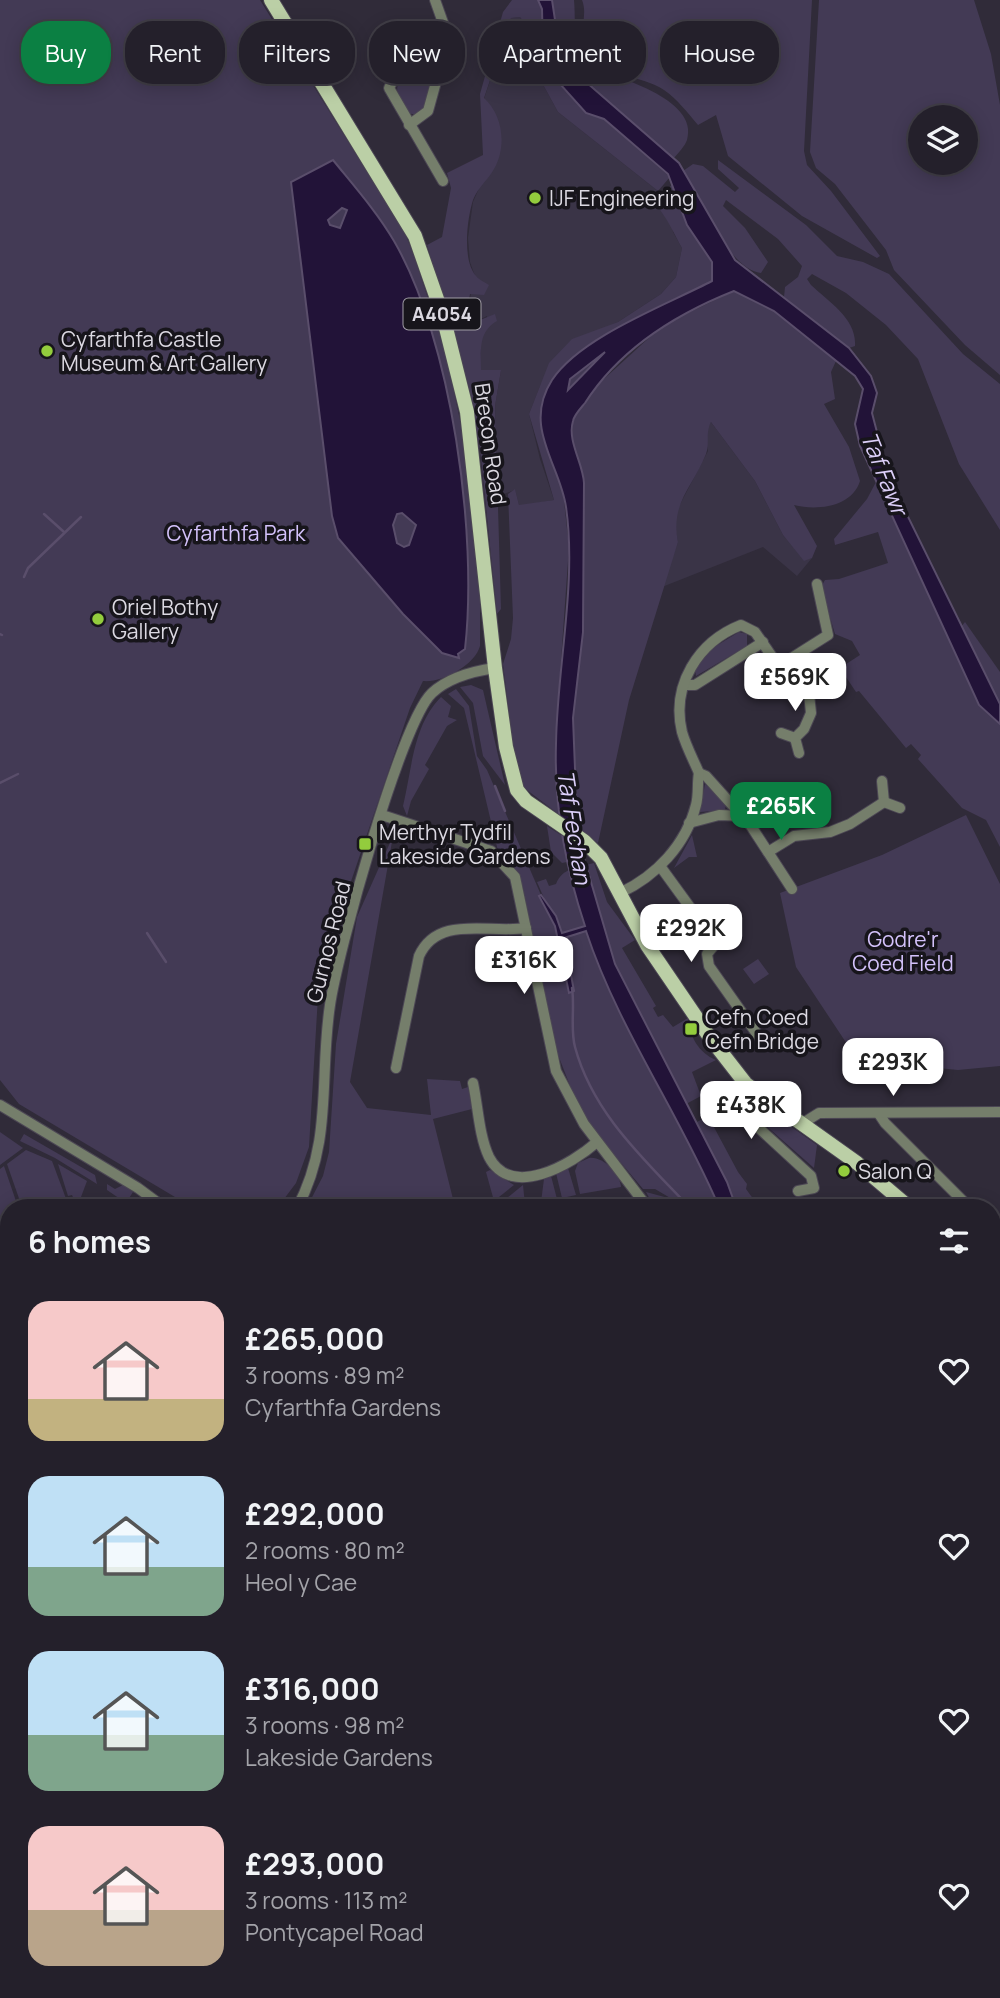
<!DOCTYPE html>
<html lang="en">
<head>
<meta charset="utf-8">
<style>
	:root { --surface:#24202b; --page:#302d37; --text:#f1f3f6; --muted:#a3a3a9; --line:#413e47; --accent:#0b8043 }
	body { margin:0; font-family:Manrope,sans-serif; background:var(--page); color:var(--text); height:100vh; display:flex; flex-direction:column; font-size:26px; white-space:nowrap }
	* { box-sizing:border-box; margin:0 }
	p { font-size:23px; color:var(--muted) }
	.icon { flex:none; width:38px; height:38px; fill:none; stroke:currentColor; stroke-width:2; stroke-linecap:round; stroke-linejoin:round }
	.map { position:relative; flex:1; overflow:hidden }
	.drawer { position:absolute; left:0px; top:1199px; width:1001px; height:800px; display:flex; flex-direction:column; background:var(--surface); border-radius:28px 28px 0 0; box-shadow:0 4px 18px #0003,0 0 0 2px var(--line) }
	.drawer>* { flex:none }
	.banner { position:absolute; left:21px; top:21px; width:959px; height:63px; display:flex; gap:14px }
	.buttons { position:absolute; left:908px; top:105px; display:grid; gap:14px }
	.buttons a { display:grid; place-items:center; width:70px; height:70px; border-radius:50%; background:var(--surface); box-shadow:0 4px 18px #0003,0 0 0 2px var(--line); font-size:35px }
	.price { position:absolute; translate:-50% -60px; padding:0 16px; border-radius:14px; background:#fff; color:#222; font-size:23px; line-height:46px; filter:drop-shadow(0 2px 4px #0008) }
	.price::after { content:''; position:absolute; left:50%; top:42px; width:21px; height:16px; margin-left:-10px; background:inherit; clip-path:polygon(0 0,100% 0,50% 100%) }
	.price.current { background:var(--accent); color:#fff }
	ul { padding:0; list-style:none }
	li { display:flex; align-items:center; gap:21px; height:175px; padding:0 28px }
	li span { display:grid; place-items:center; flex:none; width:196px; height:140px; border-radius:21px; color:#555 }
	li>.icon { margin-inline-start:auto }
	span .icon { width:84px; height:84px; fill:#fffc; stroke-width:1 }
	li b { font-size:30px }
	h2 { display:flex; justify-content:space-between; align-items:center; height:84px; padding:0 28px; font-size:30px }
	.pill { padding:0 24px; border-radius:28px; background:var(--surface); box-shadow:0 4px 18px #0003,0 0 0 2px var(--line); font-size:24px; line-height:63px }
	.pill.current { background:var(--accent); color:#fff }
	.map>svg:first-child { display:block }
	.built { fill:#3a3447 }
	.green { fill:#433a55; fill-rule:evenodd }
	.water { fill:#221338; stroke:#5a4e6b; stroke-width:2; fill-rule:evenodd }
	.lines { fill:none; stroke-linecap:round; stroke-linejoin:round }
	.stream { stroke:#5a4e6b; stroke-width:2.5 }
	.minor-casing { stroke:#4c4754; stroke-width:12 }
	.major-casing { stroke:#4c4754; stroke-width:16 }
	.highway-casing { stroke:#4c4754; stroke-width:18 }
	.minor { stroke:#757e6b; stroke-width:10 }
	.major { stroke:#bbcfa6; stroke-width:14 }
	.highway { stroke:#d7efbe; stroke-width:16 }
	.poi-dot { fill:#93cc3d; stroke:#17151b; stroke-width:2.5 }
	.labels { text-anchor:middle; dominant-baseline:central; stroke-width:7; stroke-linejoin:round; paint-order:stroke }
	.shield { fill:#17151b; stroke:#a19ea6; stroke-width:2 }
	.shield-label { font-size:19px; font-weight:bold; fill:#dcd9e2 }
	.poi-label { font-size:21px; fill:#dcd9e2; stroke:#17151b; text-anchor:start }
	.street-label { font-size:21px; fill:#dcd9e2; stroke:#17151b }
	.park-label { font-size:21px; fill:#d4c2fb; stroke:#17151b }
	.water-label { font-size:23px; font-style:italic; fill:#dccff9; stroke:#17151b }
</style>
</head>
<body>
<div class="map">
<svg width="1000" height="1998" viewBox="0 0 1000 1998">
	<rect width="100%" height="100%" fill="#302b39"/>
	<g class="built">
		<path d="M520 17 526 25 523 48 558 112 663 195 656 205 672 224 673 232 682 248 676 277 661 294 618 322 580 339 541 384 529 414 540 459 554 500 526 505H519L515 490 498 496 495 406 501 370H481V338L487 327V316L475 322 467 311 475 276 470 262 468 238 473 202 481 184 492 172 484 99 511 18Z"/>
		<path d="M711 422 755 481 783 535 804 560 812 558 797 576 763 547 662 587 678 542 674 524 676 512 708 451 705 433Z"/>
	</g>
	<g class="green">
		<path d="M0 0H260L405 233 414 256 446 353 463 435 480 584V646C475 665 442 683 423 681L410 708 345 899 318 996 309 1147 296 1183 278 1207H201L180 1200 19 1104 0 1080Z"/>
		<path d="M512 0H538L542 9 543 51 560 84 586 113 603 119 670 177 658 191 558 112 523 48 526 25 520 17 511 18 484 98C503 115 507 147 494 169 488 180 478 187 473 200 467 219 462 260 476 276 479 280 486 283 489 285L484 295 470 294 467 311 475 322 495 314 497 321C478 332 481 350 481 370H501L495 406 501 609 497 614 480 449 468 384 427 245 442 237 451 188 447 173 483 155 480 94 503 12Z"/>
		<path d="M552 0H574C576 20 572 52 587 66 613 76 700 98 687 140 685 146 678 153 674 158L571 69 557 33Z"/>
		<path d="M582 0H812L804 151 807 165 831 191 880 256 877 258 802 216 728 156 716 115 698 125C688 113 677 99 664 90 645 76 596 74 585 54 576 36 589 17 582 0Z"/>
		<path d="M819 0H974L991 54 1000 105V375L965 345 894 270 886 250 835 184 816 168 810 152ZM920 117H966V163H920Z"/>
		<path d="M431 59 436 64 427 104 418 114C408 115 405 112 401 103 388 77 411 70 431 59Z"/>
		<path d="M718 160 806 225 837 256 863 262 889 274 963 354 1000 384V530L959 464 918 359 886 325 846 293 812 274 807 279 811 285C829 302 857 319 855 346L849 348 784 297 785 287 798 277 802 266 778 239 726 200 723 206 745 228 768 262 761 273C728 269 700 199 683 171L693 164 703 166 735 192 739 188 718 169Z"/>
		<path d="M673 183 687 225 712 262V281L651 310 551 381 569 547 555 745 561 816 523 787 513 745 503 664 511 639 513 618 508 494 515 489 519 505 554 500 529 414 549 363 572 339 618 322 661 294 676 277 682 248C673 232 668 219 656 205Z"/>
		<path d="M734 291 774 311 836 361 831 372 835 399 824 404 849 447 860 481C852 507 817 511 794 505L817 546 812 558 804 561 783 535 755 481 711 422C705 434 710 443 706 454 693 487 670 503 678 542L629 700 598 843 578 828 573 718 583 632 584 483 572 441 573 420 593 389 663 325Z"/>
		<path d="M607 351 568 391 570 379Z"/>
		<path d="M876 482 979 705 1000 724V847L986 820 962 808 918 759 921 755 911 744 906 748 859 691 856 692 840 668 860 655 852 641 835 634 821 587 825 580 839 579 888 563 878 532 835 545 834 539 867 499Z"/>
		<path d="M965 622 1000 672V704L961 627Z"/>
		<path d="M739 632 747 634V646L696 676 695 670 711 649Z"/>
		<path d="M471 685 483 690 505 785 483 756 473 703 460 687Z"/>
		<path d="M456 689 469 706 477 756 487 770 541 895 539 896 550 912 537 882 546 879 549 886 556 884C562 868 578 867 594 863L607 902 635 940 622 948 656 1006 653 1008 658 1017 663 1015 673 1027 688 1018C689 1036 699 1053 716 1060L692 1072 701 1096 686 1104 695 1123 708 1116 738 1172 747 1184 746 1189 754 1200 752 1207H654L646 1192 672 1199 655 1189H643L596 1133 576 1101 555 1047 523 887 509 859 498 851 464 708 448 694Z"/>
		<path d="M441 697 451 706 448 717 457 720 447 726 425 765 429 769 411 801 407 816 403 806C412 769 413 725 441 697Z"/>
		<path d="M705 784 726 804 725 810 700 812Z"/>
		<path d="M966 815 1000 884V1066L958 1070 848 1059 847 1044 796 967 780 893 882 855Z"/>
		<path d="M547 826 564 837 567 862 562 863 551 852Z"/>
		<path d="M692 835 697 857H689L674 868Z"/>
		<path d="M393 836 350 1082 367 1108 431 1115 427 1079 460 1081 462 1089 468 1087 472 1109 433 1119 455 1207H307L323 1176 329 1152 336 1044 357 917Z"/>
		<path d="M758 959 769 974 754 984 743 969Z"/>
		<path d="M759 1104 817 1145 814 1168 755 1116 752 1109Z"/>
		<path d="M0 1132 23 1148 0 1165Z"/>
		<path d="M24 1134 95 1175 97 1184 55 1158 20 1141Z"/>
		<path d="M26 1150 52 1161 68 1204 59 1207H22L7 1164Z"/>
		<path d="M589 1158C603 1156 620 1174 621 1187L580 1194 575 1171 578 1163Z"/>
		<path d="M58 1164 87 1181 81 1197 86 1207H77L72 1195 68 1196Z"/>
		<path d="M4 1166 18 1207 9 1208V1260L0 1270V1169Z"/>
		<path d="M568 1168 576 1195 562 1198 556 1173Z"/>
		<path d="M490 1170 514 1185 494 1201 486 1172Z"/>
		<path d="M551 1176 557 1199 541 1202 544 1179Z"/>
		<path d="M107 1184 115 1189 123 1185 133 1192 126 1203 107 1190Z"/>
		<path d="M523 1185 525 1205 496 1207Z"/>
		<path d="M9 1272V1370H0V1282Z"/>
		<path d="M992 1749H1000V1833L992 1839Z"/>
		<path d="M192 1990H719L711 1998H151Z"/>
		<path d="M743 1990H813L808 1998H751Z"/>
	</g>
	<g class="water">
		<path d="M538 0H552L557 33 571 69 679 163 735 260 849 348 871 376 877 393 872 413 889 478 1000 704V724L979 705 860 446 855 424 863 389 855 376 774 311 734 291C676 314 619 350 585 403 581 408 574 415 573 421 567 441 583 463 584 483L583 632 573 718 577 819 584 858 615 964 727 1182 736 1207H719C679 1113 618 1028 586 931L564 938 574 991 569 993 555 926 539 896 541 895 556 916 562 933 585 926C566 869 554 805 556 744 557 667 577 583 566 507 560 464 522 427 552 380 580 337 666 305 712 281V262L687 225 668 174 604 119 586 113 560 84 543 51 542 9ZM605 352 568 390 570 379Z"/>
		<path d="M333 160C354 186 377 212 394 241 452 341 478 535 465 649L458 654 459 658 442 653 403 614 338 538 332 516 291 182ZM342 208 347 210 340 228 330 225 328 220ZM402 513 416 525 409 545 404 547 397 543 393 525 397 514Z"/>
		<path d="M687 1990H719L711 1998H679Z"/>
	</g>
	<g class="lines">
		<g class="stream">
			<path d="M44 514 64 532"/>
			<path d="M24 577 28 568 81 517"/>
			<path d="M0 634 2 635"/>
			<path d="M0 783 18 774"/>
			<path d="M495 786 505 811"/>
			<path d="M147 933 166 962"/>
			<path d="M572 988C575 1008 570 1028 575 1047 593 1114 645 1160 690 1208"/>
		</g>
		<g class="minor-casing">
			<g id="minor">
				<path d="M409 125 428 111 441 64 446 31 435 0"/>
				<path d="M443 181 389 88 396 75 443 49"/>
				<path d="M779 666 828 635 817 584"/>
				<path d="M684 685H695L763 642"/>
				<path d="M781 733 795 738"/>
				<path d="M699 773C693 759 686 746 682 732 671 685 698 642 741 625L755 632 782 671 809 694 811 713 804 729 795 738 799 753"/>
				<path d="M699 773 706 776 751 826 792 889"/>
				<path d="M882 781 884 802"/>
				<path d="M382 815 491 851 515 877 556 1071 584 1124 648 1208"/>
				<path d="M689 823 719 815 742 816"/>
				<path d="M768 852 794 836 830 832 850 824 884 802 900 808"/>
				<path d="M660 866 716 943 707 954 709 966 762 1041"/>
				<path d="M620 893C656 876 686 845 696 805 699 794 697 783 699 773"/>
				<path d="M396 1068 419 956C438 914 489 934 526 928"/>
				<path d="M473 1083C478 1106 479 1136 489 1157 511 1200 572 1164 597 1142"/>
				<path d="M754 1091 745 1106 749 1119 811 1176 814 1188 798 1191"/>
				<path d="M0 1105 138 1188 165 1208"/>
				<path d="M879 1114 885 1123 970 1208"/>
				<path d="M803 1123 819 1113 1000 1112"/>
				<path d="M73 1208V1207"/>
				<path d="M297 1208C333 1141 319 1077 330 1005 337 955 401 722 432 693 448 678 474 671 495 668"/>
				<path d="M992 1228 1000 1235"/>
				<path d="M992 1262 1000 1252"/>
				<path d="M0 1276 9 1266"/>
				<path d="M992 1330 1000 1366"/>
				<path d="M992 1397 1000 1391"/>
				<path d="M0 1439 9 1441"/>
				<path d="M992 1455H1000"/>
				<path d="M992 1528 1000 1515"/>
				<path d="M0 1564 9 1566"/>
				<path d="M8 1632H9"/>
				<path d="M0 1680 9 1679"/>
				<path d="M992 1910 1000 1899"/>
				<path d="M992 1929 1000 1938"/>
				<path d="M938 1998 943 1990"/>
			</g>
		</g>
		<g class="major-casing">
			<g id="major">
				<path d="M271 0 415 236 443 316 467 412 495 668 506 747 517 790 526 801 584 841 601 858 647 945 711 1039 746 1084 857 1163 910 1208"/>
				<path d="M992 1278 1000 1285"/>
			</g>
		</g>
		<g class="highway-casing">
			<g id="highway">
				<path d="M992 1726H1000"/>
				<path d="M992 1742 1000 1743"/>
				<path d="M0 1852 9 1849"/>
				<path d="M0 1870 9 1867"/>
			</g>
		</g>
		<use href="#minor" class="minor"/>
		<use href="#major" class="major"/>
		<use href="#highway" class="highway"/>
	</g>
	<g class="poi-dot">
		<circle cx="535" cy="198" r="7"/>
		<circle cx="47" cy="351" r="7"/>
		<circle cx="98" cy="619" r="7"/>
		<rect x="358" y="837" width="14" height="14" rx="3.5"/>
		<rect x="684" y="1022" width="14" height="14" rx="3.5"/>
		<circle cx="844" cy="1171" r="7"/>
	</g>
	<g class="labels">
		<rect class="shield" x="403.5" y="298.5" width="77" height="31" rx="5"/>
		<g class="shield-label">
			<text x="442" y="314">A4054</text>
		</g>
		<g class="poi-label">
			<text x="549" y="198">IJF Engineering</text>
			<text x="61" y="339">Cyfarthfa Castle<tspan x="61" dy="24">Museum &amp; Art Gallery</tspan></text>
			<text x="112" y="607">Oriel Bothy<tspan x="112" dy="24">Gallery</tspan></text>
			<text x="379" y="832">Merthyr Tydfil<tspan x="379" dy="24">Lakeside Gardens</tspan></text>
			<text x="705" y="1017">Cefn Coed<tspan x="705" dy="24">Cefn Bridge</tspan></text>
			<text x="858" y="1171">Salon Q</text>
		</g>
		<g class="street-label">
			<text transform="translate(491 444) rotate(82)">Brecon Road</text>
			<text transform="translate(328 942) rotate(-76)">Gurnos Road</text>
		</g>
		<g class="park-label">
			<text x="236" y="533">Cyfarthfa Park</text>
			<text x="903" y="939">Godre'r<tspan x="903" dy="24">Coed Field</tspan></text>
		</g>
		<g class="water-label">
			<text transform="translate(885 473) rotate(68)">Taf Fawr</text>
			<text transform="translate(575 827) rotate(81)">Taf Fechan</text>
		</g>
	</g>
</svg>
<div class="buttons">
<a><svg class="icon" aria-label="layers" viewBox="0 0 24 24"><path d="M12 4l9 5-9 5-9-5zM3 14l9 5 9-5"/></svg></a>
</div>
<b class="price" style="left:795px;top:713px">£569K</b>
<b class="price current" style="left:781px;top:842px">£265K</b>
<b class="price" style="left:691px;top:964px">£292K</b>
<b class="price" style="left:524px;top:996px">£316K</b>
<b class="price" style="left:893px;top:1098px">£293K</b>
<b class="price" style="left:751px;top:1141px">£438K</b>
<div class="banner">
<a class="pill current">Buy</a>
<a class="pill">Rent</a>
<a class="pill">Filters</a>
<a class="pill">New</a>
<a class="pill">Apartment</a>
<a class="pill">House</a>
</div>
<section class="drawer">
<h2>6 homes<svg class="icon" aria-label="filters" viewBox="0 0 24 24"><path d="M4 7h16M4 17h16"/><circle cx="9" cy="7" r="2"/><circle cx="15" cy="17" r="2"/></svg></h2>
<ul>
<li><span style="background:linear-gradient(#f6c9c9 70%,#c2b280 0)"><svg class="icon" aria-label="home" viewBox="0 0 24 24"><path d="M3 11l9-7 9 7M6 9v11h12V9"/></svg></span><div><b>£265,000</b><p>3 rooms · 89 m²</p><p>Cyfarthfa Gardens</p></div><svg class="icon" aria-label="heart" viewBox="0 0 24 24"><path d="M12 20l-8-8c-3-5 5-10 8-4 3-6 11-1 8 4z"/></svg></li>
<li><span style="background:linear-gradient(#bfe0f5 65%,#7fa58c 0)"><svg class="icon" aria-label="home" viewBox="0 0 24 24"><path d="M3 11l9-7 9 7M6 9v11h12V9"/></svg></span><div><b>£292,000</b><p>2 rooms · 80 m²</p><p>Heol y Cae</p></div><svg class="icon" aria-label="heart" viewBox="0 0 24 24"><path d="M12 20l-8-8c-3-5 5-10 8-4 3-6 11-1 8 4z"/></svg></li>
<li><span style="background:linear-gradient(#bfe0f5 60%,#7fa58c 0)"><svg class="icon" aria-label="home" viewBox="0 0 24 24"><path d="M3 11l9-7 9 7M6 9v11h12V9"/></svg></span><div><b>£316,000</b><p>3 rooms · 98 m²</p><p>Lakeside Gardens</p></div><svg class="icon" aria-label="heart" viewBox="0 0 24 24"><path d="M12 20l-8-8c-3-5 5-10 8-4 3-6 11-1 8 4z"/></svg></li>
<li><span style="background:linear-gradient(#f6c9c9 60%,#b9a48a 0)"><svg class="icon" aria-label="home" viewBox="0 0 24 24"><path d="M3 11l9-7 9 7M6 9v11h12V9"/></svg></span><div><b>£293,000</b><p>3 rooms · 113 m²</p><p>Pontycapel Road</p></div><svg class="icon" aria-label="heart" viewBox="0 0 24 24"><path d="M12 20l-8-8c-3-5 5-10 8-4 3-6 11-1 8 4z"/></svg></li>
</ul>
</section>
</div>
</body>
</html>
